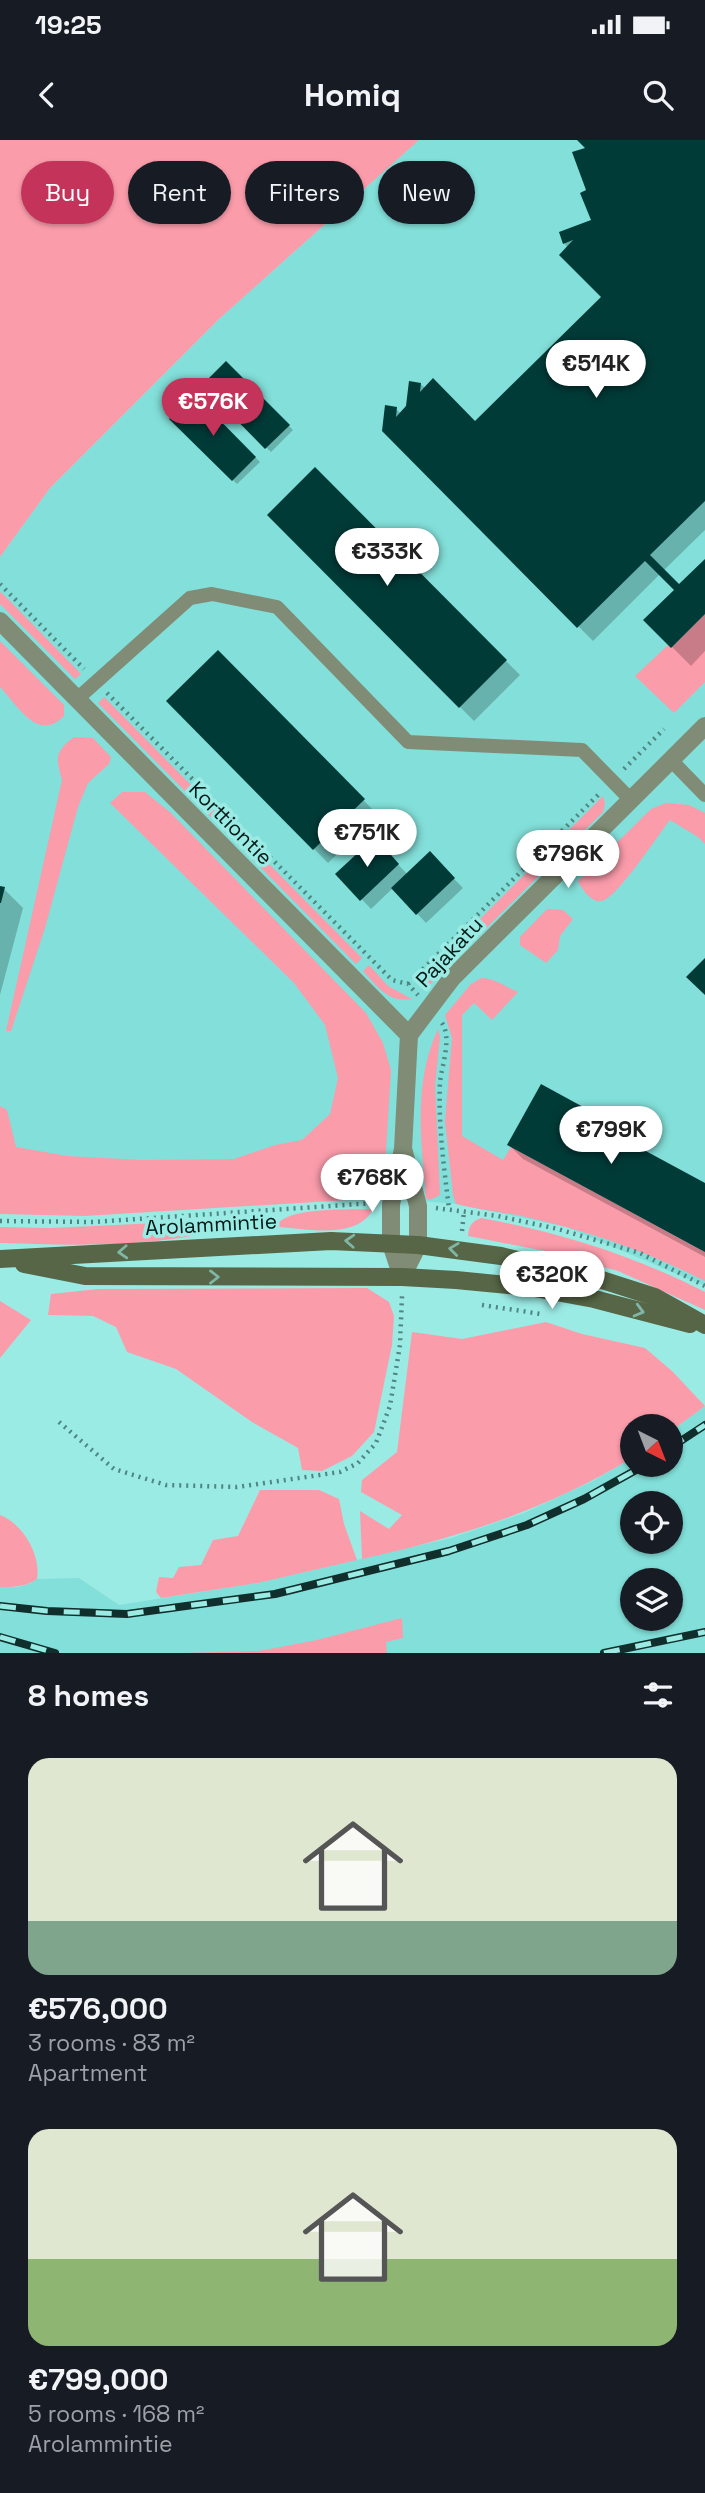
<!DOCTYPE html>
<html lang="en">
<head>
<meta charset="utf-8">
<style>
	:root { --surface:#171b24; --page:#242831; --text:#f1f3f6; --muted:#9ea1a6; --accent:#c4345a }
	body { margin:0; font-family:"Space Grotesk",sans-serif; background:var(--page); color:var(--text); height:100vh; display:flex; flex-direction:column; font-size:26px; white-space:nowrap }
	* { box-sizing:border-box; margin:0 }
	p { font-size:23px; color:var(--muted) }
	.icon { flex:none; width:38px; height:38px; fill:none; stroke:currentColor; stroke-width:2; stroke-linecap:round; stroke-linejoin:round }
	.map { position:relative; height:1513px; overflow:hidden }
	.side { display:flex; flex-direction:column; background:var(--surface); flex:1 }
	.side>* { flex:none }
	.top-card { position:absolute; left:21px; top:21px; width:663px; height:63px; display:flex; gap:14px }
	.needle { width:46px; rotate:138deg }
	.fabs { position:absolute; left:620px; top:1274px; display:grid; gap:14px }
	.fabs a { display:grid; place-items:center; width:63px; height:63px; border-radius:50%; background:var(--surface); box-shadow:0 2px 5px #0004; font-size:35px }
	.price { position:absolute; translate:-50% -60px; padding:0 16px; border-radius:24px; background:#fff; color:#222; font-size:23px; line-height:46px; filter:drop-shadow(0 2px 4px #0008) }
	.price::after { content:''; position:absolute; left:50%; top:42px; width:21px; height:16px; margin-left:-10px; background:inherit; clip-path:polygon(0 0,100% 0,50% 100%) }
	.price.selected { background:var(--accent); color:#fff }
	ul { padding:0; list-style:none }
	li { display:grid; align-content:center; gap:14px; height:371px; padding:0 28px }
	li span { display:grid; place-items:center; height:217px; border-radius:21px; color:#555 }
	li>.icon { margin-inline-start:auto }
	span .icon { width:126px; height:126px; fill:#fffc; stroke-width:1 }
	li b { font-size:30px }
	h2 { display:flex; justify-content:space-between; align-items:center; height:84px; padding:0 28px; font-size:30px }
	.chip { padding:0 24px; border-radius:32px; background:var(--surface); box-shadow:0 2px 5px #0004; font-size:24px; line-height:63px }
	.chip.selected { background:var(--accent); color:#fff }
	.status { display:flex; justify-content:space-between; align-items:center; height:49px; padding:0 35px; background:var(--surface); direction:ltr }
	.status svg { height:19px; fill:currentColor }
	header { display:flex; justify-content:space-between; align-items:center; height:91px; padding:0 28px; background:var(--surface); font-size:32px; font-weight:600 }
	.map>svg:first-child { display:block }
	.built { fill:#83dfd9; fill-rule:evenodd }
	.green { fill:#fb9cab }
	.shadow { fill:#0003 }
	.building { fill:#003b38 }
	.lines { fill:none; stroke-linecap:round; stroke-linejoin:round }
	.path { stroke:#508581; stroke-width:4.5; stroke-dasharray:2 5; stroke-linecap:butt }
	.lane { stroke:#808c75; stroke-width:14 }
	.street { stroke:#808c75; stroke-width:18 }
	.secondary { stroke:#566646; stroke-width:18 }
	.rail-casing { stroke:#102e2c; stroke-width:8 }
	.rail { stroke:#9bebe5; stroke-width:5; stroke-dasharray:16; stroke-linecap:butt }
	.oneway { stroke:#7fb6a5 }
	.labels { text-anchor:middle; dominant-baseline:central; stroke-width:7; stroke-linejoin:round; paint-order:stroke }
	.street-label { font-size:21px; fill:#011917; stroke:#9bebe5 }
</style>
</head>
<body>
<div class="status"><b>19:25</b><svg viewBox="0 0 49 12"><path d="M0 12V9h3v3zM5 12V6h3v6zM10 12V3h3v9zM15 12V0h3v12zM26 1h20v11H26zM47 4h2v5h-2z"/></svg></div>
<header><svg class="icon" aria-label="back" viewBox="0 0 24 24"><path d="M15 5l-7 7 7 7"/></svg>Homiq<svg class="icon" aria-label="search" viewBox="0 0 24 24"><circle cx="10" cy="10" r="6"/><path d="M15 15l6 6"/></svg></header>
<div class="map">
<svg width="705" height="1513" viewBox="0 0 705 1513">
	<rect width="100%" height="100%" fill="#9bebe5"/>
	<g class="built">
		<path d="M419 0H705V1146L566 1087 456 1064 0 1026V417L50 348 219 179Z"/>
		<path d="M705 1266V1513H0V1447H17L29 1444 37 1439 79 1438 119 1465 258 1443 451 1398 524 1373 595 1340 632 1318V1325H670V1292ZM632 1363H670V1402H632ZM632 1440H670V1479H632Z"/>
	</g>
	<g class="green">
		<path d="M0 0H419L219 179 50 348 0 417Z"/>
		<path d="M0 452 4 455 81 534 75 539 0 464Z"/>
		<path d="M705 474V542L674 573 635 536 668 505 671 508Z"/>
		<path d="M0 501 64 565V576C38 603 18 566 0 547Z"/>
		<path d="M104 557 362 818 356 824 98 563Z"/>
		<path d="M74 597 93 598 111 617 109 624 88 643 78 667 45 788 11 891H6L62 640C56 619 54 612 74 597Z"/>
		<path d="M122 652H145L171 673 366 873 383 903 391 930 384 1043 381 1058 85 1076 0 1074V966L7 970 16 1007 67 1016 142 1020 234 1019 275 1005 302 1000 330 974 338 938 325 885 294 843 110 663Z"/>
		<path d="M603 656 605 663 603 672 429 845H421L420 839Z"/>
		<path d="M666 663 689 665 705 673V704L698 697 670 680C658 695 618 757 602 761 592 764 581 748 578 741L651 669Z"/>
		<path d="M547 769 563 770 573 779 560 796 558 810 546 823 520 805V797Z"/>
		<path d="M369 825 388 846 412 859C388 863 378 847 363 831Z"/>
		<path d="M481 838C494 838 506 847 518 852L492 880 474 863 462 875V996L503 1020 511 1007 705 1112V1141C648 1112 589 1091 526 1077 503 1072 479 1070 456 1064L453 1055 445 981 452 898 445 875 471 844Z"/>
		<path d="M438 889 440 897 435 945 440 1055 430 1060 426 1058C421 1000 413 943 438 889Z"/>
		<path d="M373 1069C357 1100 308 1089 279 1087V1082C296 1067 350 1070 373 1069Z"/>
		<path d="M481 1078C559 1092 635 1116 705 1152V1170L618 1131 545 1111 468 1096C469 1086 471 1082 481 1078Z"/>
		<path d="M224 1080 230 1082 234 1088C218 1090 202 1095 186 1097 125 1107 61 1105 0 1103V1087L50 1088Z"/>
		<path d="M367 1148 389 1162 394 1176 392 1205 374 1292 352 1316 322 1331 302 1330 298 1308 252 1282 176 1229 127 1212 116 1187 93 1176 48 1175 51 1154 98 1149Z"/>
		<path d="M0 1161 31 1180 0 1218Z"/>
		<path d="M546 1182 582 1194 645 1208 672 1231 705 1266 670 1292V1286H632V1318C549 1369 457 1398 362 1419L360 1371 389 1389 402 1375 361 1352 362 1340 397 1312 412 1192 462 1199Z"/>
		<path d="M260 1350H319L339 1359 344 1384 357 1420 258 1443 161 1458 156 1452 159 1437 173 1438 179 1427 201 1425 213 1400 238 1396Z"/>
		<path d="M0 1375C23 1384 41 1415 37 1439 25 1447 14 1447 0 1447Z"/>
		<path d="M402 1478 403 1498 386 1502 387 1513H183L259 1511 317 1500Z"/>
	</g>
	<g class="shadow">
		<path d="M579 0H705V390L663 431 679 447 705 421V511L691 526 645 480 676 450 660 434 593 501 384 290 396 269 401 274 420 244 475 283 604 157 564 103 593 80 588 51V9Z"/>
		<path d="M226 223 293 290 271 312 204 245Z"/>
		<path d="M194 257 260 322 237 344 172 279Z"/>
		<path d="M315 329 520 535 474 581 269 375Z"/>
		<path d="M218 512 378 675 328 723 168 561Z"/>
		<path d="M375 700 408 735 430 714 463 748 426 783 393 748 371 769 338 734Z"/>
		<path d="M0 748 4 749 23 768 0 855Z"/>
		<path d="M584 969 598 984 597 987 705 1045V1117L523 1019 509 1005Z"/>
	</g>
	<g class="building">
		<path d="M577 0H705V361L650 415 679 444 705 419V474L671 508 643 480 674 450 645 421 577 488 382 291 385 265 397 267 396 277 406 266 409 241 421 243 420 252 433 238 475 281 601 157 559 115 573 100 563 104 559 92 591 80 580 53 586 50 572 12 585 8Z"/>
		<path d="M226 221 290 285 265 309 202 245Z"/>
		<path d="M194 254 256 317 232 341 169 279Z"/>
		<path d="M315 327 507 520 459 568 267 375Z"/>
		<path d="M218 510 365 659 313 710 166 561Z"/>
		<path d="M375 697 399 724 360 761 335 734Z"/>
		<path d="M430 711 455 738 416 775 391 748Z"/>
		<path d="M0 746 5 747 1 763H0Z"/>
		<path d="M705 818V855L686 837Z"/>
		<path d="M541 944 585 968 581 976 705 1043V1112L507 1005Z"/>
	</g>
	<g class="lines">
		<g class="path">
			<path d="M0 444 84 529"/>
			<path d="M107 553 392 840 408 844 418 855"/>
			<path d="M624 629 664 589"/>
			<path d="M408 844 601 652"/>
			<path d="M442 883C452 898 442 925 440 942 438 984 444 1027 449 1069"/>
			<path d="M436 1068 498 1076 558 1089 640 1113 705 1146"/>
			<path d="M0 1081 93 1082 375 1063"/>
			<path d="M462 1091 464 1071"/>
			<path d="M482 1165 541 1174"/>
			<path d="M59 1282 114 1329 166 1345 237 1347 340 1332 358 1323 376 1303 390 1266 400 1205 402 1156"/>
		</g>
		<g class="lane">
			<path d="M77 559 190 458 212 454 277 467 408 602 582 610 631 660"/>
			<path d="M671 620 705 655"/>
		</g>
		<g class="street">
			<path d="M0 481 409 895 403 1009 391 1064V1104L402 1137"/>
			<path d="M409 895 452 838 705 586"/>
			<path d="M402 1137 418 1105V1066L404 1012"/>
		</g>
		<g class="secondary">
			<path d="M0 1119 331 1101 418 1105 501 1116 602 1140 655 1157 705 1185"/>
			<path d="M24 1124 85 1136 402 1137 456 1140 529 1147 594 1159 690 1184"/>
		</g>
		<g class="rail-casing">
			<g id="rail">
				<path d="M670 1308 705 1285"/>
				<path d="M0 1466 47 1471 127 1474 275 1454 449 1411 527 1385 584 1359 645 1325"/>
				<path d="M0 1497 55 1513"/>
				<path d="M604 1513 705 1492"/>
			</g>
		</g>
		<use href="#rail" class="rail"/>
	</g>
	<defs><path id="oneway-chevron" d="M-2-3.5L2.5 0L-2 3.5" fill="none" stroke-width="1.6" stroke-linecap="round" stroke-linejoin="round" transform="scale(1.75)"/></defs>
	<g class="oneway">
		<use href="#oneway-chevron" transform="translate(350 1101) rotate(-177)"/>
		<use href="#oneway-chevron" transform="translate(454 1109) rotate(-173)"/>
		<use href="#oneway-chevron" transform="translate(123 1112) rotate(177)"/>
		<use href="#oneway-chevron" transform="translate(214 1137)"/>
		<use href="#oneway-chevron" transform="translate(639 1171) rotate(15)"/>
	</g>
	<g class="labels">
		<g class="street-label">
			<text transform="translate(231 683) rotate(45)">Korttiontie</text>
			<text transform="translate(449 812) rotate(-47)">Pajakatu</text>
			<text transform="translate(211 1084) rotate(-3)">Arolammintie</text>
		</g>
	</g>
</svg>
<div class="fabs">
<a><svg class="needle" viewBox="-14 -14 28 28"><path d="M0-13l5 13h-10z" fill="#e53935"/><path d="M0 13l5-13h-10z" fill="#9ea1a6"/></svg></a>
<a><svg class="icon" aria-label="locate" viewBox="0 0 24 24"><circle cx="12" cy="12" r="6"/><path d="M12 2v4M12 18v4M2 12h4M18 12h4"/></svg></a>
<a><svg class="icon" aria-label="layers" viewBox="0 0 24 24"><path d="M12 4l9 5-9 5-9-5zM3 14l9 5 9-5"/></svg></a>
</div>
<b class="price" style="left:596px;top:260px">€514K</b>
<b class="price selected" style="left:213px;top:298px">€576K</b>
<b class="price" style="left:387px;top:448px">€333K</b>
<b class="price" style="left:367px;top:729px">€751K</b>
<b class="price" style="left:568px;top:750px">€796K</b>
<b class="price" style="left:611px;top:1026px">€799K</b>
<b class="price" style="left:372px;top:1074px">€768K</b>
<b class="price" style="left:552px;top:1171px">€320K</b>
<div class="top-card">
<a class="chip selected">Buy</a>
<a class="chip">Rent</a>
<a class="chip">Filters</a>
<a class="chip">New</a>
</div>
</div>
<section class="side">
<h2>8 homes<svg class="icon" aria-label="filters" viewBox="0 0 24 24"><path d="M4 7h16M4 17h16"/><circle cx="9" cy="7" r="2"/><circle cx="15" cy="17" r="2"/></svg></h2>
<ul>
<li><span style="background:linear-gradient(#dfe7d0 75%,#7fa58c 0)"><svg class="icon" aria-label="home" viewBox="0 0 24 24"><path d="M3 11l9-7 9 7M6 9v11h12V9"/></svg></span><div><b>€576,000</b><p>3 rooms · 83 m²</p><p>Apartment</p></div></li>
<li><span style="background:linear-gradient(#dfe7d0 60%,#8fb573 0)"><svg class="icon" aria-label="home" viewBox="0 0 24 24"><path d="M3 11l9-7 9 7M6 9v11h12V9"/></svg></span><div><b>€799,000</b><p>5 rooms · 168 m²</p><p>Arolammintie</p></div></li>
</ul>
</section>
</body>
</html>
